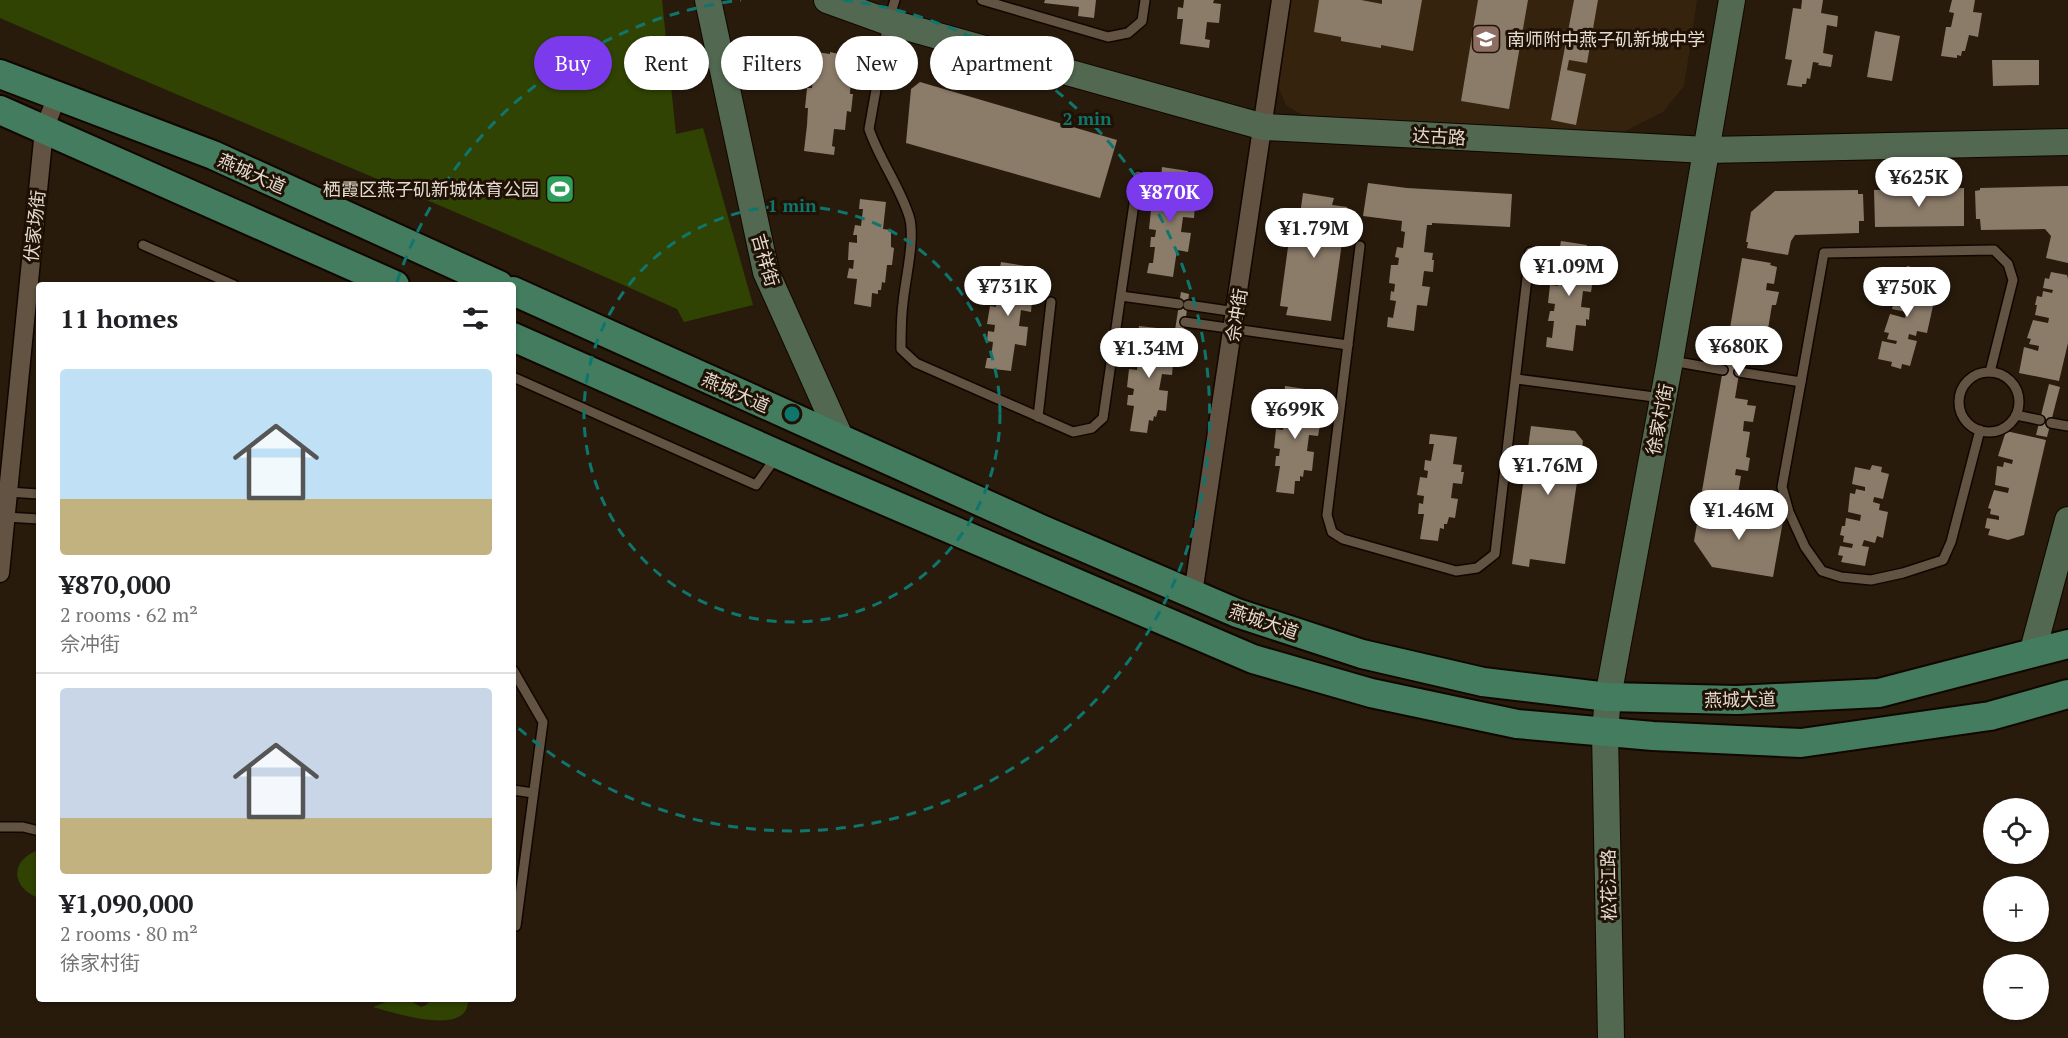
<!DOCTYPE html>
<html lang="en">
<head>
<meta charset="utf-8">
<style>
	:root { --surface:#fff; --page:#f2f2f2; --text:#202124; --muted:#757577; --line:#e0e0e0; --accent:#7c3aed }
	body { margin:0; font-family:"PT Serif","Noto Sans SC",serif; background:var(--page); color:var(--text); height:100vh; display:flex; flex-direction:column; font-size:22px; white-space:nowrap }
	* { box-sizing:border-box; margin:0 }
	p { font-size:20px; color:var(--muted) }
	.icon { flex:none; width:33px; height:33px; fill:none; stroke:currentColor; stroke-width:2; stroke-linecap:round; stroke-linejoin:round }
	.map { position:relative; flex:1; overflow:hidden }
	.side { position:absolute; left:36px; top:282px; width:480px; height:720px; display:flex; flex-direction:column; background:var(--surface); border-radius:6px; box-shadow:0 2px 4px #0004 }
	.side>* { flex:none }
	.guide { position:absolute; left:534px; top:36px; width:570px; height:54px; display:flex; gap:12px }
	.controls { position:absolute; left:1983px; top:798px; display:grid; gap:12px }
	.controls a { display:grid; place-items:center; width:66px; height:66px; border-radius:50%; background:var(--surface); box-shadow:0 2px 4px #0004; font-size:30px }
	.price { position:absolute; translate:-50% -51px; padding:0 14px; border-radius:21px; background:#fff; color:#222; font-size:20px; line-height:39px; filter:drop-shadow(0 2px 3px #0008) }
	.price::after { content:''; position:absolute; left:50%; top:36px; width:18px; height:14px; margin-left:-9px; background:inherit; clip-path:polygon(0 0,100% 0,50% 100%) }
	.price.on { background:var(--accent); color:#fff }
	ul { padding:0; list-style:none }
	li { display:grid; align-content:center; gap:12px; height:318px; padding:0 24px }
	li+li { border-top:2px solid var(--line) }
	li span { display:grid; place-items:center; height:186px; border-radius:6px; color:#555 }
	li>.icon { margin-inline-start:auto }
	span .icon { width:108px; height:108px; fill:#fffc; stroke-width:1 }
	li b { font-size:26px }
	h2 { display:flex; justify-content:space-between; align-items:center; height:72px; padding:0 24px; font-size:26px }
	.chip { padding:0 21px; border-radius:27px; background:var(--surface); box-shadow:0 2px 4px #0004; font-size:21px; line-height:54px }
	.chip.on { background:var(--accent); color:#fff }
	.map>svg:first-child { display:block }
	.built { fill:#35230e }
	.green { fill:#304302 }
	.building { fill:#8b7b69 }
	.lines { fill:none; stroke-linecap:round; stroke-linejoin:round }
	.lane-casing { stroke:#110600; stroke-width:12 }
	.street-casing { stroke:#110600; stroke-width:21 }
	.secondary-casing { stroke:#110600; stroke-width:28 }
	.primary-casing { stroke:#110600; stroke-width:32 }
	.lane { stroke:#625342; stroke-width:9 }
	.street { stroke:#625342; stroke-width:18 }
	.secondary { stroke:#526850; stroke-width:26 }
	.primary { stroke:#437c5e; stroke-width:28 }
	.ring { fill:none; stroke:#0f766e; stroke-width:3; stroke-dasharray:10 8 }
	.labels { text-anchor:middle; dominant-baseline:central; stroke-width:6; stroke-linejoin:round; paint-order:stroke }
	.poi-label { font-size:18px; fill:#e4dad1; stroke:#1f1204; text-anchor:start }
	.street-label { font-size:18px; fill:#e4dad1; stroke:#1f1204 }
	.centre { fill:#0f766e; stroke:#1f1204; stroke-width:3 }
	.ring-label { font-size:18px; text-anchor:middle; font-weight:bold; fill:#0f766e; stroke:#1f1204; stroke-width:6; stroke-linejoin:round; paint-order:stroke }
</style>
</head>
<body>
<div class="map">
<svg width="2068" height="1038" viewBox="0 0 2068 1038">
	<rect width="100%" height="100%" fill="#281b0c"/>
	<path class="built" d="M1287 0H1697L1684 86 1663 112 1619 134 1306 117 1286 105 1275 79Z"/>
	<g class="green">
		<path d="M0 0H662L676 134 703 128 753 305 684 322 677 309C453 208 225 117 0 18Z"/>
		<path d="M39 850V898C10 888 10 859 39 850Z"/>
		<path d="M390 999H407L421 1007 426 1005 432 999H468C470 1038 395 1013 373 1007L386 1002Z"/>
	</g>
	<g class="building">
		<path d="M1045 0H1096L1094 18 1078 16 1079 7 1044 3Z"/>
		<path d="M1184 0H1214L1213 3 1221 4 1219 23 1207 22 1205 39 1210 40 1209 48 1180 44 1183 19H1177L1178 7 1183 8Z"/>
		<path d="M1319 0H1361L1382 4V0H1422L1413 51 1381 45V48L1341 41V37L1314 32Z"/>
		<path d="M1478 0H1528L1509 109 1461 101Z"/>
		<path d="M1574 0H1598L1587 63 1569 60 1567 70 1586 74 1576 125 1551 120Z"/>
		<path d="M1802 0H1823L1821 13 1838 16 1837 27 1827 25 1823 53 1833 55 1831 67 1818 65 1819 63 1813 62 1810 79 1807 78 1806 84H1802V87L1787 85 1792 60 1785 59 1793 8 1801 9Z"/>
		<path d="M1952 0H1975L1973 12 1982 13 1978 37 1969 35 1965 51H1962L1961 56 1957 55V58L1941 56 1946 27H1951L1954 13 1949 12Z"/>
		<path d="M1875 31 1900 36 1892 81 1867 77Z"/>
		<path d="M816 52 830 54V52L847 56 845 75 851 76 850 94H853L851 112 847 111 845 130 834 129 832 146 835 147 834 155 804 151 807 125 808 108H805L807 88H812Z"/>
		<path d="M1992 60H2039V85L1993 86Z"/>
		<path d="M920 82 1117 140 1100 198 906 143 911 89Z"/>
		<path d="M1162 167 1188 171 1184 198 1194 199 1193 205 1195 206 1194 218 1183 217 1181 232 1191 233 1188 252 1177 250 1173 277 1147 273 1149 263H1153L1155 247H1150L1151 237H1155L1156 230 1149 229 1151 210 1159 211 1160 204H1156L1157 194 1163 195 1165 179 1161 178Z"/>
		<path d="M1368 183 1407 188 1512 194 1510 227 1432 223V225H1427L1424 252 1433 253 1432 260H1434L1433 272 1424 271 1422 286 1430 287 1427 306 1417 305 1414 331 1387 327 1388 317 1393 318 1396 301 1390 300 1391 291 1394 292 1395 284 1389 283 1391 265H1398L1399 258 1395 257 1397 247 1403 248 1405 232 1401 231 1402 221 1363 216Z"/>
		<path d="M2068 186V263L2046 258 2051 236 2045 229 1981 230 1980 219H1976L1975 191 1980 190V188Z"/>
		<path d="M1964 188V226L1875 227 1874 190Z"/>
		<path d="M1858 190V194H1863L1864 221H1859V233L1795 235 1791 241 1788 255 1747 248 1748 242H1746L1751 212 1775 191Z"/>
		<path d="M1303 193 1334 198 1332 205 1347 207 1331 321 1286 315 1288 307 1280 306 1288 247H1284L1297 236Z"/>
		<path d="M860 199 886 202 883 229 891 230V247L894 248 892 265H887L885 283 882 282 881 290H878V294L872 293 871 307 854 304 857 279 847 278 849 268 853 269 854 260H848L849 242 857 243V235H853L855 225 861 226 863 209H859Z"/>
		<path d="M1561 241 1587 245 1584 272 1594 273 1591 292 1583 291 1581 307 1590 308 1589 320 1586 319V326L1576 325 1573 351 1546 347 1547 337 1552 338 1554 321H1548L1550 311H1554L1555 304 1548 303 1550 285 1558 286 1559 279 1555 278 1556 267 1562 268 1564 253 1559 252Z"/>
		<path d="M1742 258 1771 263 1770 265 1777 267 1774 284 1767 283 1766 290 1779 292 1776 305H1772L1768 329 1760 328 1759 337 1768 339 1765 356 1755 354V358L1742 356 1735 398 1748 400 1747 405 1756 406 1753 422 1744 421 1743 431 1750 432 1746 457 1750 458 1748 471 1736 469 1735 475 1741 476 1738 494 1732 493V496L1702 491Z"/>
		<path d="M1001 262 1026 266 1022 292 1031 293 1030 300H1032L1031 312 1021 310 1019 326 1028 327 1026 346 1015 344 1011 371 985 368 987 358H991L993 342 987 341 988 331 994 332 995 325 987 324 990 306 996 307 997 298H993L994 288 1001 289 1003 272H999Z"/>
		<path d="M1907 266 1925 270 1924 273 1930 274 1926 291 1920 290 1918 296 1929 298 1928 304 1933 306 1927 333 1917 331 1916 336 1909 334 1908 339 1917 341 1910 366 1902 364 1901 369 1891 366 1892 362 1878 359 1882 341 1896 344 1897 341 1887 339 1889 333 1884 332 1890 314 1905 318 1906 312 1892 309 1895 299H1892L1894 290 1898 291 1900 285 1909 288 1910 284 1899 281 1901 272 1905 273Z"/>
		<path d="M2051 272 2067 275 2068 279V343L2059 381 2019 373 2024 347 2038 351 2039 346 2029 344 2031 339 2027 338 2033 320 2048 323 2049 318 2035 315 2037 305H2035L2037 296 2042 297 2043 291 2052 293 2053 290 2043 288 2045 278 2049 279Z"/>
		<path d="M1181 292 1189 294 1184 332 1175 330Z"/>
		<path d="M1139 326 1166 329 1162 356 1171 357 1170 363 1173 364 1172 375 1162 374 1159 390 1168 391 1166 411 1158 410 1156 417 1154 416 1153 421 1149 420 1147 433 1130 431 1134 406 1127 405 1128 395H1133L1134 389 1127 387 1129 369 1137 370 1138 363H1134L1135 352 1141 353 1143 337 1138 336Z"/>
		<path d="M2049 384 2060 387 2047 437 2036 435Z"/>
		<path d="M1285 386 1312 390 1309 417 1318 418 1317 424 1320 425 1318 436 1309 435 1307 451 1314 452 1312 471 1304 470 1303 477 1300 476V481H1295L1294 494 1276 492 1280 466H1275L1276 456H1279L1280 449 1274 448 1276 429 1283 430 1284 423 1281 422 1282 413 1287 414 1290 396 1284 395Z"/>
		<path d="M1531 426 1575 431 1583 441 1565 564 1530 559 1529 567 1512 564Z"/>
		<path d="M2006 431 2046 440 2024 535 2008 540 1988 535 1990 529 1985 528 1987 518 1999 520V516L1990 514 1991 509 1988 508 1994 490 2008 493 2009 488 1995 485 1997 466 2003 467 2004 462 2012 464 2013 460 1998 456Z"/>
		<path d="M1430 434 1457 437 1453 464 1462 465 1461 472H1464L1462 484 1453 483 1451 498 1458 499 1455 518 1449 517 1447 524H1444V529L1440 528 1438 541 1420 539 1424 514H1418L1419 503 1423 504 1424 496 1417 495 1420 477 1427 478 1428 471 1424 470 1425 460 1431 461 1434 444H1429Z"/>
		<path d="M1872 465 1882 467 1881 472 1889 474 1883 499 1874 497 1873 502 1880 504 1879 510 1888 512 1883 538 1877 536 1875 543 1864 540 1862 546 1869 547 1865 566 1841 562 1843 556 1838 555 1840 546 1852 548 1853 544 1843 542 1844 536 1840 535 1842 526H1845L1846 518 1860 521 1861 515 1848 512 1850 493 1855 494 1856 489 1865 491V487L1852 484 1855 467 1870 470Z"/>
		<path d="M1700 507 1783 521 1773 577 1712 567 1694 541Z"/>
	</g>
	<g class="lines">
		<g class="lane-casing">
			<g id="lane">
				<path d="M895 0 888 22 869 129C879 159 899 185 909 216 916 237 905 280 903 303 901 318 901 333 901 349L916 363 1073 432 1092 428 1103 418 1138 176"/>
				<path d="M982 0 1108 37 1128 33 1142 21 1145 0"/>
				<path d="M143 245 234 285"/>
				<path d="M1360 246 1327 515 1332 532 1343 539 1456 571 1477 568 1495 554 1530 252"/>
				<path d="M1121 296 1179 304"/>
				<path d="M1188 305 1236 312"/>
				<path d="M1185 322 1348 345"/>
				<path d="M1672 361 1723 370"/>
				<path d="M1739 372 1801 382 1824 253 1994 250 2008 264 2013 280 1990 372"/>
				<circle cx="1989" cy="402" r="30"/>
				<path d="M513 377 756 485 777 456"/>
				<path d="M1517 379 1662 398"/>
				<path d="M1801 382 1782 487 1789 512 1805 547 1822 571 1841 577 1871 580 1903 573 1943 560 1951 542 1980 430"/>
				<path d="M2016 415 2040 420"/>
				<path d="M1038 417 1051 302"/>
				<path d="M2051 423 2068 426"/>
				<path d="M8 492 39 494"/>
				<path d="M6 517 39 519"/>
				<path d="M513 670 543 722 516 926"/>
				<path d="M513 790 533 793"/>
				<path d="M0 827H23L39 831"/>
			</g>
		</g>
		<g class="street-casing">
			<g id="street">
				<path d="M0 573 44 130 57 96"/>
				<path d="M1193 594 1281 0"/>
			</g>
		</g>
		<g class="secondary-casing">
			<g id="secondary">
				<path d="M708 0 766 272 841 439"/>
				<path d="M827 0 888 22 1264 127 1707 150 2068 142"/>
				<path d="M2032 654 2068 520"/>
				<path d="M1611 1038 1605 732 1608 697 1670 361 1732 0"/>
			</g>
		</g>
		<g class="primary-casing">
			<g id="primary">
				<path d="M0 74 213 155 499 285"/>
				<path d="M0 110 395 285"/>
				<path d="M513 291 1041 529 1237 613 1362 654 1483 682 1608 697 1737 700 1879 693 2068 644"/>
				<path d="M513 337 827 476 1253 659 1371 693 1517 724 1653 736 1801 743 1990 716 2068 694"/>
			</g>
		</g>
		<use href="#lane" class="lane"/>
		<use href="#street" class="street"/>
		<use href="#secondary" class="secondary"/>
		<use href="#primary" class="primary"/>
	</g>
	<g class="ring">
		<circle cx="792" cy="414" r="208"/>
		<path d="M397 282A417 417 0 0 1 741 0M843 0A417 417 0 1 1 516 726"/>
	</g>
	<defs>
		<g id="school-square" transform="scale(1.5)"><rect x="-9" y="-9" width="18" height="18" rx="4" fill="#8d6e63" stroke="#1f1204"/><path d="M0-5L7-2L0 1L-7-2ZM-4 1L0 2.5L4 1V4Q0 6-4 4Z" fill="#fff"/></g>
		<g id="stadium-square" transform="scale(1.5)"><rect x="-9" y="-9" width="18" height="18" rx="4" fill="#2e9e5b" stroke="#1f1204"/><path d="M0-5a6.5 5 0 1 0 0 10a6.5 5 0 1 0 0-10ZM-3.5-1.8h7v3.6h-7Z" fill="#fff"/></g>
	</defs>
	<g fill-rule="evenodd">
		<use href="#school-square" x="1486" y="39"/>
		<use href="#stadium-square" x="560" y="189"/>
	</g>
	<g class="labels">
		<g class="poi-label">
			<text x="1507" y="39">南师附中燕子矶新城中学</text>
			<text x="539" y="189" text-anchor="end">栖霞区燕子矶新城体育公园</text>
		</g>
		<g class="street-label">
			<text transform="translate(1439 136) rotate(3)">达古路</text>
			<text transform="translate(252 173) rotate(24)">燕城大道</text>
			<text transform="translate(34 226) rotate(-84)">伏家场街</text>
			<text transform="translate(766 260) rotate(74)">吉祥街</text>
			<text transform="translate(1236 315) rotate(-81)">佘冲街</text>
			<text transform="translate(736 392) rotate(24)">燕城大道</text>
			<text transform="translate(1659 419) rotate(-79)">徐家村街</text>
			<text transform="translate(1264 621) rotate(19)">燕城大道</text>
			<text transform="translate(1740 699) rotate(-1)">燕城大道</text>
			<text transform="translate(1608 885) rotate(-91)">松花江路</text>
		</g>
	</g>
	<circle cx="792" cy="414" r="9" class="centre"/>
	<g class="ring-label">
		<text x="1087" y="125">2 min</text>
		<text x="792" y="212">1 min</text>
	</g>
</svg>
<div class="controls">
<a><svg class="icon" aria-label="locate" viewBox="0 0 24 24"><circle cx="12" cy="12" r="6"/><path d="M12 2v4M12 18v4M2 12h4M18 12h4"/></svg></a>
<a>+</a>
<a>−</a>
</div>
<b class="price" style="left:1919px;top:208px">¥625K</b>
<b class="price on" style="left:1170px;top:223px">¥870K</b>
<b class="price" style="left:1314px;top:259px">¥1.79M</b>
<b class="price" style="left:1569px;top:297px">¥1.09M</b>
<b class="price" style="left:1008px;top:317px">¥731K</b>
<b class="price" style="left:1907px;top:318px">¥750K</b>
<b class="price" style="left:1739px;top:377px">¥680K</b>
<b class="price" style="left:1149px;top:379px">¥1.34M</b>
<b class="price" style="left:1295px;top:440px">¥699K</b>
<b class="price" style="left:1548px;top:496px">¥1.76M</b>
<b class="price" style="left:1739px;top:541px">¥1.46M</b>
<div class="guide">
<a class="chip on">Buy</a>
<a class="chip">Rent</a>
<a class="chip">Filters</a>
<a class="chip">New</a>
<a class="chip">Apartment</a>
</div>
<section class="side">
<h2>11 homes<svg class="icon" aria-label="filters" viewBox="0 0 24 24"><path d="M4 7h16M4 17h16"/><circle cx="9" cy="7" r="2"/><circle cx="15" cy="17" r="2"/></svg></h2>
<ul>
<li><span style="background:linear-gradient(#bfe0f5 70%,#c2b280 0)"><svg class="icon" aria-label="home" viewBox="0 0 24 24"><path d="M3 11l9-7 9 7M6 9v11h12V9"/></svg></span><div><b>¥870,000</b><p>2 rooms · 62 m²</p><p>佘冲街</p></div></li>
<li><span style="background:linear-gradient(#c9d6e8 70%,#c2b280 0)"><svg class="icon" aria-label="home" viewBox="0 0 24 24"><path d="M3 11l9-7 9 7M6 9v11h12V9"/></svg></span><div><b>¥1,090,000</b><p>2 rooms · 80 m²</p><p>徐家村街</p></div></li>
</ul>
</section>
</div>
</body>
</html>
